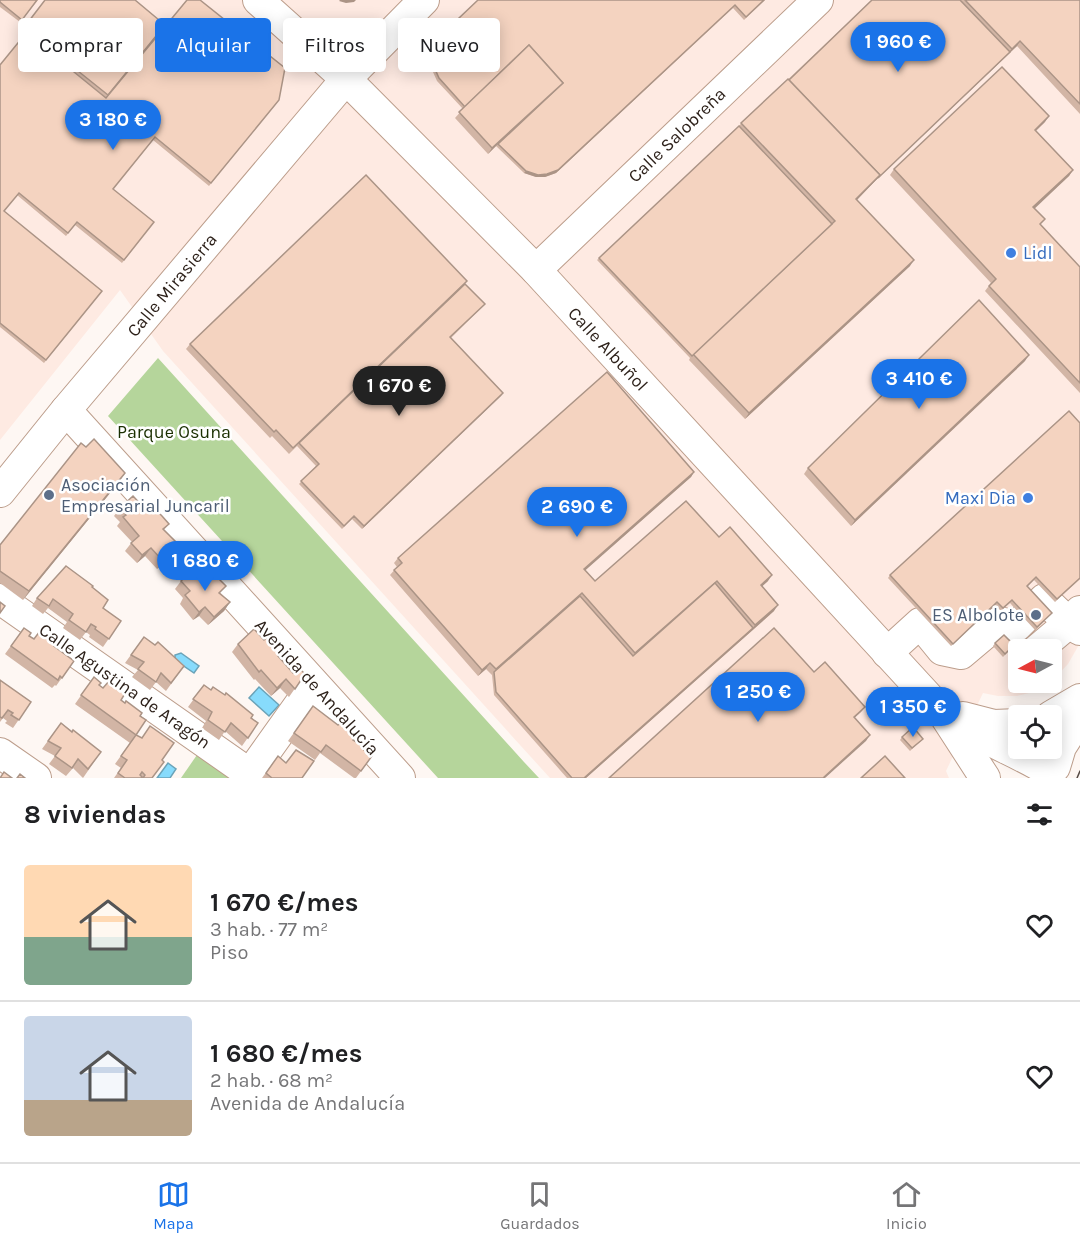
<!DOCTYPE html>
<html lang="es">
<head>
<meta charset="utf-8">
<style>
	:root { --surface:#fff; --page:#f6f6f6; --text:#202124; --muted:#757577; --line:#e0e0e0; --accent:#1a73e8 }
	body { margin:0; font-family:Karla,sans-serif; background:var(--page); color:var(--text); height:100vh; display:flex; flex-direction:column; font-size:22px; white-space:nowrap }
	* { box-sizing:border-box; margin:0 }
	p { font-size:20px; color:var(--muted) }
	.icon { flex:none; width:33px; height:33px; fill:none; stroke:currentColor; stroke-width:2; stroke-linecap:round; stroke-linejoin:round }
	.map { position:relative; height:778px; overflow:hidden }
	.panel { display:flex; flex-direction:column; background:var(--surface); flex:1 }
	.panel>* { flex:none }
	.top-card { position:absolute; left:18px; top:18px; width:600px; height:54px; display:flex; gap:12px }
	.needle { width:39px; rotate:263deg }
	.buttons { position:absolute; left:1008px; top:639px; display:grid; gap:12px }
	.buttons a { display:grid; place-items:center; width:54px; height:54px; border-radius:6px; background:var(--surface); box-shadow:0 3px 15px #0003; font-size:30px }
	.price { position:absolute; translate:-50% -51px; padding:0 14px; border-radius:21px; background:var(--accent); color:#fff; font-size:20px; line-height:39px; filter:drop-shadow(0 2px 3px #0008) }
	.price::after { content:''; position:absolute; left:50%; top:36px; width:18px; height:14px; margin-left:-9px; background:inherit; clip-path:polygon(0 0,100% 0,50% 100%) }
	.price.current { background:#222; color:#fff }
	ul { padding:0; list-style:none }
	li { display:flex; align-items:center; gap:18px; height:150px; padding:0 24px }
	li+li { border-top:2px solid var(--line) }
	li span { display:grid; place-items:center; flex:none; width:168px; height:120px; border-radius:6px; color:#555 }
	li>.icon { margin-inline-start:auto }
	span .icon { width:72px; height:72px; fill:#fffc; stroke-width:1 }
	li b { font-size:26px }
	h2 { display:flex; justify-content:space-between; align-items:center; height:72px; padding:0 24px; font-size:26px }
	.chip { padding:0 21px; border-radius:6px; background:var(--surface); box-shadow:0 3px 15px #0003; font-size:21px; line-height:54px }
	.chip.current { background:var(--accent); color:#fff }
	.dock { display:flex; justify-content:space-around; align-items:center; height:84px; border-top:2px solid var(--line); background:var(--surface); font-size:16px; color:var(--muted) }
	.dock a { display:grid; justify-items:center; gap:3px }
	.dock .current { color:var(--accent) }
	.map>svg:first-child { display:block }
	.industrial { fill:#feeae2 }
	.green { fill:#b5d59b }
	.water { fill:#87dbfc; stroke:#6ba3b8; stroke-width:1.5 }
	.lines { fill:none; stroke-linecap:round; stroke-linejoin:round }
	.minor-casing { stroke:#bc9d8b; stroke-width:32 }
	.minor { stroke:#fff; stroke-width:30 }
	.tram { stroke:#554a44; stroke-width:1.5 }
	.wall { fill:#d2b5a5 }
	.shaded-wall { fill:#ab9486 }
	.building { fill:#f4d3c0; stroke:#ab9486; stroke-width:1.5 }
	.shop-dot { fill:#3f7fe0; stroke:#fff; stroke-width:2 }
	.service-dot { fill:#5c6f8a; stroke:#fff; stroke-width:2 }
	.labels { text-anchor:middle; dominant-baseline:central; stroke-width:5; stroke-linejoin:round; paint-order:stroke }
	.street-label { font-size:18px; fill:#2b1f18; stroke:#fff }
	.shop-label { font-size:18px; fill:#366cbe; stroke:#fff; text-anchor:start }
	.park-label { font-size:18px; fill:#1b3002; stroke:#fff }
	.service-label { font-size:18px; fill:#4e5e75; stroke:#fff; text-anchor:start }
</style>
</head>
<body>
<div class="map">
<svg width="1080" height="778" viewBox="0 0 1080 778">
	<rect width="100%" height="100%" fill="#fef7f3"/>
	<path class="industrial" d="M0 0H1080V643L1068 664 1052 681V650H1018V682L1049 683 1033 692 1017 696H998L983 693 946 771 949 778H550L163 351 120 290 0 440Z"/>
	<g class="green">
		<path d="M158 358 524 762 539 778H438L108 416Z"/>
		<path d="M199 752 235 778H181Z"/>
	</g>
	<g class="water">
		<path d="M181 653 199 666 194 673 175 660V655Z"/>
		<path d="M259 687 279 705 269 716 249 698Z"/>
		<path d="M168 763 176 769 170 778H157Z"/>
	</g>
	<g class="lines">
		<g class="minor-casing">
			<g id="minor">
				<path d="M258 0 346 79 536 270 943 713 985 778"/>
				<path d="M536 270 818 0"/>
				<path d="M66 410 400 778"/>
				<path d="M0 492 66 410 346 79 424 0"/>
				<path d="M0 599 250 774"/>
				<path d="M1037 650 1069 623 1080 611"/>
				<path d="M887 653 920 623 942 650 961 654 999 622 1017 626 1044 599 1069 623 1080 630"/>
				<path d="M948 716C978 738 1013 750 1045 769"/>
				<path d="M1051 716 1080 699"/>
				<path d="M963 717 994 725 1018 724"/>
				<path d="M0 753 36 778"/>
				<path d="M1055 767 1061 747 1080 717"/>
				<path d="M247 778 314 684"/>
			</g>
		</g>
		<use href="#minor" class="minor"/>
		<path class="tram" d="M1077 778 1080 771"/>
	</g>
	<g class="wall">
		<path d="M0 0H38L20 22 0 7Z"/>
		<path d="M478 0H765L744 20 733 8 556 173 545 177H536L524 173 496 146 488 154 455 118 463 109 437 81 433 72 431 51 436 41Z"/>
		<path d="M872 0H1080V114L1017 46 876 180 857 200 910 266 745 419 689 360 690 358 597 260Z"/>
		<path d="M29 21 165 25 279 100 209 186 153 140 113 189 154 222 122 263 75 225 66 236 17 195 4 211 102 291 44 363 0 327V65L71 69 74 66 25 26Z"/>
		<path d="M1045 122 1036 131 1073 170 1069 176 1034 208 1041 225 1080 267V393L985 291 991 283 890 175 894 169Z"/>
		<path d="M465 284 485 304 451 338 503 393 362 529 352 519 342 529 299 484 316 466 297 446 289 454 272 436 270 438 186 349 190 344Z"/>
		<path d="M1025 361 851 526 804 474 808 468Z"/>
		<path d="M1080 423V579L1055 602 1034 580 1027 587 1052 613 1035 630 1010 603 1001 611 995 605 951 646 888 578 890 575Z"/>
		<path d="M694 472 691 477 585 570 595 581 719 537 768 581 762 586 774 611 586 778H567L494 695 492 675 486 669 478 676 390 575 397 567 394 563 398 558Z"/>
		<path d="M119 482 23 600 0 583V545Z"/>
		<path d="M120 508 149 513 169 524 164 530 173 553 157 569 145 556 137 563 125 551 132 542 117 526 120 522 114 516Z"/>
		<path d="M205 578 230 602 224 611 208 625 199 616 193 620 180 604 183 598 175 589 181 581Z"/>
		<path d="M92 587 103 608 121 621 103 647 89 637 90 635 86 632 80 640 63 628 67 622 48 608 43 614 32 606 37 598Z"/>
		<path d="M24 628 29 636 34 639 54 646 74 661 56 686 55 685 52 688 5 654Z"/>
		<path d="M144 637 184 666 166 691 156 682 150 690 132 677 138 670 125 663Z"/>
		<path d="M995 643 1012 648 1003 657 993 646Z"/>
		<path d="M238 644 279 656 293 673 305 674 289 697 280 688 271 696 255 679 254 680 232 652Z"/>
		<path d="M94 677 99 685 121 700 140 716 136 735 162 761 152 778H114L121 768 115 764 130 743 75 704Z"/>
		<path d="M0 680 31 702 13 728 5 723 7 721 3 718 0 722Z"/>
		<path d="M204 685 211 690 225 695 258 723 242 746 225 731 219 740 202 728 206 721 188 707Z"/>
		<path d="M313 706 372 756 356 778H354L320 753 315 760 288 741Z"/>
		<path d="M61 723 101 752 83 778 73 768 66 776 49 764 55 756 42 749Z"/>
		<path d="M902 737 923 739 910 751 900 740Z"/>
		<path d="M278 756 302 778H262Z"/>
	</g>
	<g class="shaded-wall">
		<path d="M340 0H356L354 2 346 3 339 1Z"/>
		<path d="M735 5 556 173 545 177H536L524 173 526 171Z"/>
		<path d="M1020 41 1017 46 876 180 852 205 856 199 880 175Z"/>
		<path d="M563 83 498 144 488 154 492 148Z"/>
		<path d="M1049 116 1045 122 1031 135 1035 130Z"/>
		<path d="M1073 170 1069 176 1030 213 1033 207Z"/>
		<path d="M914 260 910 266 745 419 749 413Z"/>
		<path d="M1029 355 1025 361 851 526 855 520Z"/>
		<path d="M503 393 501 396 362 529 364 526Z"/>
		<path d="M694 472 691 477 580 575 584 569Z"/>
		<path d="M125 473 119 482 23 600 29 591Z"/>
		<path d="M179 545 173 553 157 569 162 560Z"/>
		<path d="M151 548 145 556 137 563 142 555Z"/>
		<path d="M772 575 768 581 757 591 761 585Z"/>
		<path d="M230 602 224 611 208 625 214 617Z"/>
		<path d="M997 602 995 605 951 646 953 644Z"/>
		<path d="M778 605 774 611 586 778H584Z"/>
		<path d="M205 607 199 616 193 620 199 612Z"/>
		<path d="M490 663 486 669 478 676 482 670Z"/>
		<path d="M286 679 280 688 271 696 277 688Z"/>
		<path d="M865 707 861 712 850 722 854 717Z"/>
		<path d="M870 735 866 741 825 778H823Z"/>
	</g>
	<g class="building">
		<path d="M0 0H37L22 20 0 2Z"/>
		<path d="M45 0H135L165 25 108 95 73 67 78 61 29 21Z"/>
		<path d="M187 0H200L285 68 279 100 211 183 155 137 113 189 154 222 124 260 77 222 68 233 19 193 4 211 102 291 46 360 0 323V65L26 33 106 98Z"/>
		<path d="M478 0H764L746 17 735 5 558 170 547 174 538 175 526 171 498 144 563 83 529 45 465 107 439 78 435 69 433 48 438 38Z"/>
		<path d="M872 0H960L1010 52 878 178 880 175 789 80Z"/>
		<path d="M965 0H1080V104L1020 41 1012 49Z"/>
		<path d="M529 45 563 83 492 148 459 112Z"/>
		<path d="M1002 67 1049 116 1035 130 1073 170 1033 207 1045 219 1040 224 1080 267V383L989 286 996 279 894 169Z"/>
		<path d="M788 79 880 175 856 199 914 260 749 413 693 354 835 221 741 123Z"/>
		<path d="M739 126 832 224 692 356 599 258Z"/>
		<path d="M366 175 467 281 293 448 276 430 274 432 190 344Z"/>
		<path d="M465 284 485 304 450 337 503 393 364 526 354 516 344 526 301 481 319 464 299 443Z"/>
		<path d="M979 300 1029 355 855 520 808 468Z"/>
		<path d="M607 372 694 472 584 569 595 581 686 501 719 537 730 527 772 575 761 585 778 605 755 625 717 581 635 653 582 593 496 669 490 663 482 670 394 570 402 563 398 558Z"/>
		<path d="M1069 411 1080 423V578L1057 599 1036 577 1027 586 1052 613 1037 627 1012 600 1003 608 997 602 953 644 890 575Z"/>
		<path d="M94 439 125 473 29 591 0 571V545L81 443 86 447Z"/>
		<path d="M133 496 149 513 154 508 162 516 169 524 163 529 179 545 162 560 151 548 142 555 131 543 139 536 123 517 126 515 120 508Z"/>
		<path d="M66 566 93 586 92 587 108 600 103 608 121 621 109 639 95 629 96 627 91 624 86 632 69 620 73 614 53 599 49 606 37 598Z"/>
		<path d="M197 566 205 578 212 572 226 586 219 593 230 602 214 617 205 607 199 612 185 595 190 591 181 581Z"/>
		<path d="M715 583 753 628 584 778H572L496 692 494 672 580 596 633 656Z"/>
		<path d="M0 602 5 606 0 613Z"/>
		<path d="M24 628 31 633 29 636 34 639 40 631 57 642 54 646 74 661 62 678 60 676 58 680 11 646Z"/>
		<path d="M774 628 814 672 825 662 865 707 854 717 870 735 823 778H609Z"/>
		<path d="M254 629 264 640 270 635 283 650 278 656 293 673 299 668 305 674 295 689 286 679 277 688 261 670 259 672 238 644Z"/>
		<path d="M1004 635 1014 645 1005 654 995 643Z"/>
		<path d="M144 637 155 645 158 642 184 666 171 683 161 673 156 682 138 669 144 662 131 655Z"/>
		<path d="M94 677 101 683 99 685 103 688 110 680 126 692 121 700 125 703 126 701 142 713 140 716 146 720 136 735 142 738 150 726 174 743 162 760 164 762 152 778H143L145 775 142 772 140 775 142 777 141 778H125L118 773 127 760 121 756 136 735 81 695Z"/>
		<path d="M0 680 31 702 19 720 11 715 13 713 8 710 2 718 0 717Z"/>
		<path d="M204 685 211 690 213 687 225 695 226 693 253 715 251 718 258 723 248 738 231 723 225 732 208 720 212 712 193 699Z"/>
		<path d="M313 706 338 725 343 720 357 733 353 740 366 748 364 750 372 756 361 771 326 745 321 752 294 733Z"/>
		<path d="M61 723 72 732 73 730 101 752 88 769 78 759 72 768 55 756 61 748 48 741Z"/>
		<path d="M913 727 923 739 912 748 902 737Z"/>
		<path d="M296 750 314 761 302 778H272L266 773 278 756 286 763Z"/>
		<path d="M885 756 905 778H861Z"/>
		<path d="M4 772 12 778H0Z"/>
		<path d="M20 774 25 778H17Z"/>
	</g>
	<g class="shop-dot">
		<circle cx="1011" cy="253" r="6"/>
		<circle cx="1028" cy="498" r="6"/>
	</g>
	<g class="service-dot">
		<circle cx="49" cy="495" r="6"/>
		<circle cx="1036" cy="615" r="6"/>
	</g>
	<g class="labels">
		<g class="street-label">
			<text transform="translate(677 135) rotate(-44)">Calle Salobreña</text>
			<text transform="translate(172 285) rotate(-50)">Calle Mirasierra</text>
			<text transform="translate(608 349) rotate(47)">Calle Albuñol</text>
			<text transform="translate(125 686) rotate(35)">Calle Agustina de Aragón</text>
			<text transform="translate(317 687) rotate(48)">Avenida de Andalucía</text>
		</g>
		<g class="shop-label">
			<text x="1023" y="253">Lidl</text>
			<text x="1016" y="498" text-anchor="end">Maxi Dia</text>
		</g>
		<g class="park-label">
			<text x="174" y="432">Parque Osuna</text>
		</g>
		<g class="service-label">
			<text x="61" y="485">Asociación<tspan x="61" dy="21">Empresarial Juncaril</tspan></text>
			<text x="1024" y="615" text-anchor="end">ES Albolote</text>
		</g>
	</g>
</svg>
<div class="buttons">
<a><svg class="needle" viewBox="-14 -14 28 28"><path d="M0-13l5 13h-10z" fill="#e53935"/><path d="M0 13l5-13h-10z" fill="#757577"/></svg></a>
<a><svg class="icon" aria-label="locate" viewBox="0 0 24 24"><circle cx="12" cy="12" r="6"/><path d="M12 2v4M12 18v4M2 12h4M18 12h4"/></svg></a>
</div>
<b class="price" style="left:898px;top:73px">1 960 €</b>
<b class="price" style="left:113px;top:151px">3 180 €</b>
<b class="price" style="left:919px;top:410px">3 410 €</b>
<b class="price current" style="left:399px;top:417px">1 670 €</b>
<b class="price" style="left:577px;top:538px">2 690 €</b>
<b class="price" style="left:205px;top:592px">1 680 €</b>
<b class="price" style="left:758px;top:723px">1 250 €</b>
<b class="price" style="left:913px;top:738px">1 350 €</b>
<div class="top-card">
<a class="chip">Comprar</a>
<a class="chip current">Alquilar</a>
<a class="chip">Filtros</a>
<a class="chip">Nuevo</a>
</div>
</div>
<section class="panel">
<h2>8 viviendas<svg class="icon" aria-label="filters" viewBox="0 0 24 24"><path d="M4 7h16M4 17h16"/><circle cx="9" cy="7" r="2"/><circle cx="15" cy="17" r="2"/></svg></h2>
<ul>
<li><span style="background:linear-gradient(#ffd9b3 60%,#7fa58c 0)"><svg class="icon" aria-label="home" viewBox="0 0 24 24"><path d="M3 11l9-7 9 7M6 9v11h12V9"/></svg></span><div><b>1 670 €/mes</b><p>3 hab. · 77 m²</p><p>Piso</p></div><svg class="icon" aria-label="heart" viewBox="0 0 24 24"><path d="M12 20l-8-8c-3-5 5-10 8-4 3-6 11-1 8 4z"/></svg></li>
<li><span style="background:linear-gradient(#c9d6e8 70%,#b9a48a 0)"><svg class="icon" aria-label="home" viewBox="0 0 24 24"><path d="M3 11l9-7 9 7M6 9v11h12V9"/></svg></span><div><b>1 680 €/mes</b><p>2 hab. · 68 m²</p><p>Avenida de Andalucía</p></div><svg class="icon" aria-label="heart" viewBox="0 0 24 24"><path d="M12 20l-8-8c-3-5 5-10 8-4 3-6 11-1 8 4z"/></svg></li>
</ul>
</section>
<nav class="dock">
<a class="current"><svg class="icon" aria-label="map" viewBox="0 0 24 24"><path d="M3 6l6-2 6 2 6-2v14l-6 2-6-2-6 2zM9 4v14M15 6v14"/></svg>Mapa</a>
<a><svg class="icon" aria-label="saved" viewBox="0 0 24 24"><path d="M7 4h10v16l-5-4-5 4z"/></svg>Guardados</a>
<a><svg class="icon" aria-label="home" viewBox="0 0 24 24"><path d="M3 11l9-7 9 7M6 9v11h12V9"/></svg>Inicio</a>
</nav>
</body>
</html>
